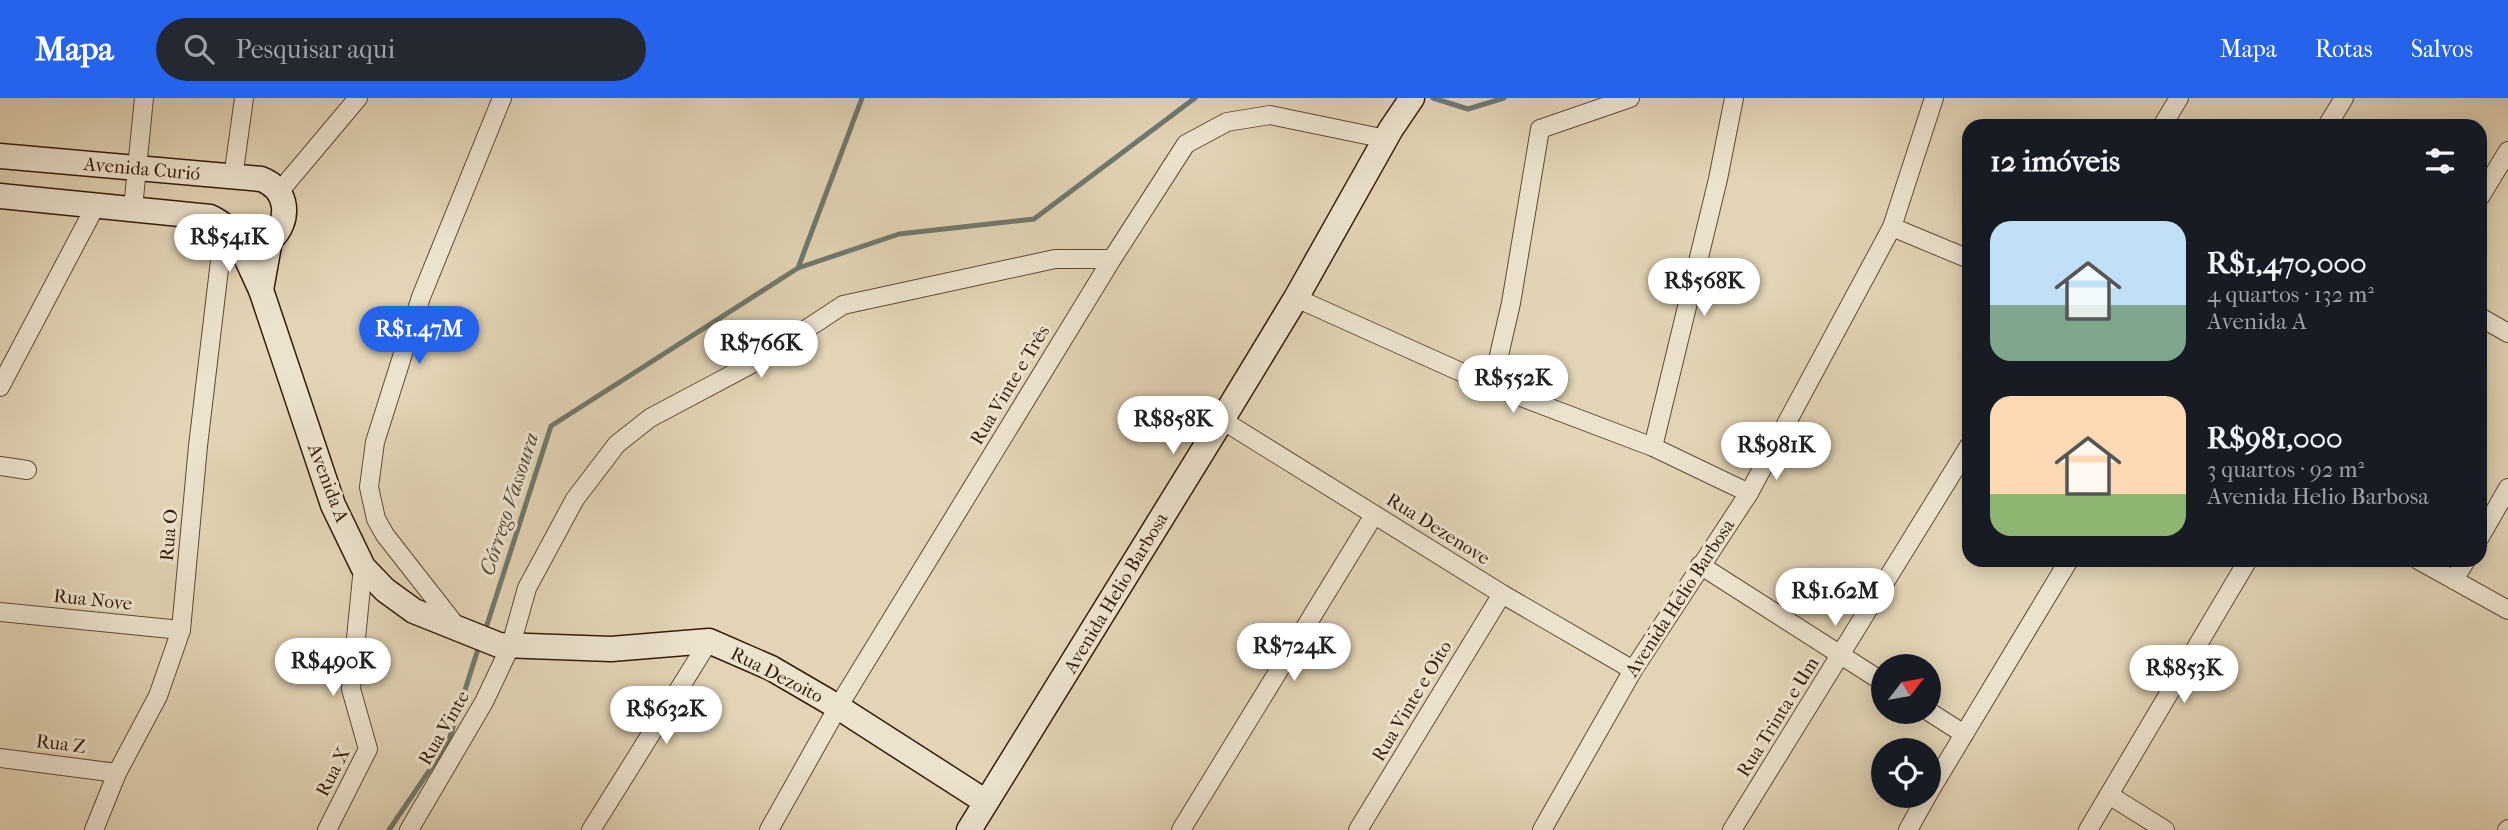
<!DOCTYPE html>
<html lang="pt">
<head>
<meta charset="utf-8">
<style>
	:root { --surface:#171b24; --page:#242831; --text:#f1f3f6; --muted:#9ea1a6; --accent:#2563eb }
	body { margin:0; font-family:"IM FELL French Canon",serif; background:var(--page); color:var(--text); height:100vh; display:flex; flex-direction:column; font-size:26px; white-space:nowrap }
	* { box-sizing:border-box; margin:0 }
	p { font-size:23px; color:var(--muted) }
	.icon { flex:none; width:38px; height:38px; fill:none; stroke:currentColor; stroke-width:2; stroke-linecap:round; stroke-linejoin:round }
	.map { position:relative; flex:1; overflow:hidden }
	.side { position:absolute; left:1962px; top:21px; width:525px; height:448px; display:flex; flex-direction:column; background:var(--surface); border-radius:21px; box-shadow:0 4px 18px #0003 }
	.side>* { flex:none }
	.needle { width:46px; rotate:59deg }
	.tools { position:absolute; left:1871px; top:556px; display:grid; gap:14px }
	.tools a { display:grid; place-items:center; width:70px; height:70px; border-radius:50%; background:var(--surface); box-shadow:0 4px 18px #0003; font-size:35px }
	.price { position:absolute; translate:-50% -60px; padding:0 16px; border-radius:24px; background:#fff; color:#222; font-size:23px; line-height:46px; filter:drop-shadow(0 2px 4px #0008) }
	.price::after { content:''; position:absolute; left:50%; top:42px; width:21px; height:16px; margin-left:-10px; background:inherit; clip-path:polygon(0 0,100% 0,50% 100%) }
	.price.selected { background:var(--accent); color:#fff }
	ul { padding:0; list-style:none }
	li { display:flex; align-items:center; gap:21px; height:175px; padding:0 28px }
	li span { display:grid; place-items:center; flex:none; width:196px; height:140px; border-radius:21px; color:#555 }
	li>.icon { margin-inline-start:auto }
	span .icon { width:84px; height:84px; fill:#fffc; stroke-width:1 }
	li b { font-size:30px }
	h2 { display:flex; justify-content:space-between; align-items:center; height:84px; padding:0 28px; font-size:30px }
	header { display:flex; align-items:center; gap:42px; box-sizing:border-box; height:98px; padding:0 35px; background:var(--accent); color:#fff }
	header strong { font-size:33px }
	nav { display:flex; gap:38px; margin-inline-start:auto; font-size:24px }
	.search { width:490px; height:63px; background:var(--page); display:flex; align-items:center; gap:18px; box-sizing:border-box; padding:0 24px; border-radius:38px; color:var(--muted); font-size:26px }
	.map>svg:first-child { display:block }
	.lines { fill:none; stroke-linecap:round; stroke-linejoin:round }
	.stream { stroke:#6f796d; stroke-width:5 }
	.street-casing { stroke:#624934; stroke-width:20 }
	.secondary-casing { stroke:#371b09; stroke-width:27 }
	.street { stroke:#ece3cf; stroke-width:18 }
	.secondary { stroke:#ece3cf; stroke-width:24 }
	.labels { text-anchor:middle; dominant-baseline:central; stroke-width:6; stroke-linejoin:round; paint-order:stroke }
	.street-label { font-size:19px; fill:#371b09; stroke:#ece3cf }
	.water-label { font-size:21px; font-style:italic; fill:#534a3b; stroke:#ece3cf }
</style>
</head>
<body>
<header>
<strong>Mapa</strong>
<div class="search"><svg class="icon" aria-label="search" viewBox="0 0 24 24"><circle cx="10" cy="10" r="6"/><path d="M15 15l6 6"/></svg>Pesquisar aqui</div>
<nav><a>Mapa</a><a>Rotas</a><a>Salvos</a></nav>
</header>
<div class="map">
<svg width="2508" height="732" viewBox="0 0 2508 732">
	<rect width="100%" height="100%" fill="#e2d4b5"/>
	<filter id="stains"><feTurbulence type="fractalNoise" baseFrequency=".00286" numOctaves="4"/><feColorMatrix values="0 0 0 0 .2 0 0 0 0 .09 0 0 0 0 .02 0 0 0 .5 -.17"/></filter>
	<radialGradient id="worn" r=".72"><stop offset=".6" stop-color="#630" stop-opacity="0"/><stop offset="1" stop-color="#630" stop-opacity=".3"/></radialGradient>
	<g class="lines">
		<g class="stream">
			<path d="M1433 0 1468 11 1504 0"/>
			<path d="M798 170 862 0"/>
			<path d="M485 533 551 328 798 170 899 136 1034 121 1195 0"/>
			<path d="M389 732 448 645 480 545"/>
		</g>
		<g class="street-casing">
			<g id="street">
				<path d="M2162 28 2179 0"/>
				<path d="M2327 28 2344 0"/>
				<path d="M233 80 244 0"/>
				<path d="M279 94 358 0"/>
				<path d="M2480 99 2508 53"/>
				<path d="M133 110 144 0"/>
				<path d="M1892 129 1969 161"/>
				<path d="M1296 200 1492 288 1653 349 1749 395"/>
				<path d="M2480 219 2508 235"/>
				<path d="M1492 288 1511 205 1540 31 1630 0"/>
				<path d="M0 289 96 107"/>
				<path d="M1222 322 1502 496 1633 572"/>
				<path d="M1653 349 1718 81 1734 0"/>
				<path d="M0 368 27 372"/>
				<path d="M2480 439 2508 390"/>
				<path d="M2418 462 2508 512"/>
				<path d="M1700 467 1883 584"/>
				<path d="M2454 482 2466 462"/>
				<path d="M0 514 181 532"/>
				<path d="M457 529 385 437 376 421 369 389 375 344 421 199 502 0"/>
				<path d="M1928 613 1964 636"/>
				<path d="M0 660 117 675"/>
				<path d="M1928 696 2069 462"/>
				<path d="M2109 697 2165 732"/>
				<path d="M94 732 117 675 158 598 181 532 198 348 224 129"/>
				<path d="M327 732 368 651 351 591 363 469"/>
				<path d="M409 732 484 604 511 547 527 490 575 401 617 346 650 320 761 261 843 207 1055 161H1112"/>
				<path d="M591 732 709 543"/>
				<path d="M769 732 838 609 1112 161 1186 46 1227 24 1270 17 1386 41"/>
				<path d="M1181 732 1374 417"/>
				<path d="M1358 732 1502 496"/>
				<path d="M1542 732 1633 572 1749 395 1892 129 1934 0"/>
				<path d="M1732 732 1969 348"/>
				<path d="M1908 732 1927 698"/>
				<path d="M2088 732 2248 462"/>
				<path d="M2507 732 2508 731"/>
			</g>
		</g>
		<g class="secondary-casing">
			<g id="secondary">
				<path d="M0 58 261 81C289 91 291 124 270 142L261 192"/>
				<path d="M0 98 210 119C227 126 233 139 252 145"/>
				<path d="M237 140 261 192 333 407 363 469 385 492 414 513 499 547 611 551 709 543 771 570 838 609 986 704"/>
				<path d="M969 732 1222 322 1296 200 1391 31 1412 0"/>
			</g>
		</g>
		<use href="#street" class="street"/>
		<use href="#secondary" class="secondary"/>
	</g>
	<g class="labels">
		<g class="street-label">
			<text transform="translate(142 71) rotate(5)">Avenida Curió</text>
			<text transform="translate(1010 287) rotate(-59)">Rua Vinte e Três</text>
			<text transform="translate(328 385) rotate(69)">Avenida A</text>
			<text transform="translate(1438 431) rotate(32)">Rua Dezenove</text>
			<text transform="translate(169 437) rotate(-85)">Rua O</text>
			<text transform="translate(1116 495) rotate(-59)">Avenida Helio Barbosa</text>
			<text transform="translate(1680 500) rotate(-57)">Avenida Helio Barbosa</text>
			<text transform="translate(93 502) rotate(6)">Rua Nove</text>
			<text transform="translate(777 577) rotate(27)">Rua Dezoito</text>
			<text transform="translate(1412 603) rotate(-59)">Rua Vinte e Oito</text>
			<text transform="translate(1778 619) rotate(-58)">Rua Trinta e Um</text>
			<text transform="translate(444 630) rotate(-60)">Rua Vinte</text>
			<text transform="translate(61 646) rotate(7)">Rua Z</text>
			<text transform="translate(333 674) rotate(-63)">Rua X</text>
		</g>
		<g class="water-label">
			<text transform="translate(509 406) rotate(-72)">Córrego Vassoura</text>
		</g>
	</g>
	<rect width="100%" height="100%" filter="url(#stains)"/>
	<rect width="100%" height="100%" fill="url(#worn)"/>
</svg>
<div class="tools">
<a><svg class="needle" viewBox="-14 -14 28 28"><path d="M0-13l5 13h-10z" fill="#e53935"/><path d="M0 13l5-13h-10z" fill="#9ea1a6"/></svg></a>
<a><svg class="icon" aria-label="locate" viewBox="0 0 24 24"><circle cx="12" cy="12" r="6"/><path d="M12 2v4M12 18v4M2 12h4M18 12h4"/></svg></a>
</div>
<b class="price" style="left:229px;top:176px">R$541K</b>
<b class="price" style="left:1704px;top:220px">R$568K</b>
<b class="price selected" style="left:419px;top:268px">R$1.47M</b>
<b class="price" style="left:761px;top:282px">R$766K</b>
<b class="price" style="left:1513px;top:317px">R$552K</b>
<b class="price" style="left:1173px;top:358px">R$858K</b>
<b class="price" style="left:1776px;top:384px">R$981K</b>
<b class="price" style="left:1835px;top:530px">R$1.62M</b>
<b class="price" style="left:1294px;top:585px">R$724K</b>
<b class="price" style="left:333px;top:600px">R$490K</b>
<b class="price" style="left:2184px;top:607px">R$853K</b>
<b class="price" style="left:666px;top:648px">R$632K</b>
<section class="side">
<h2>12 imóveis<svg class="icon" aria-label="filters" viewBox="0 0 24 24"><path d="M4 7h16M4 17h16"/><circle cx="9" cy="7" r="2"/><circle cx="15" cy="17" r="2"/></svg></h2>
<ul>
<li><span style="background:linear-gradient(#bfe0f5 60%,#7fa58c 0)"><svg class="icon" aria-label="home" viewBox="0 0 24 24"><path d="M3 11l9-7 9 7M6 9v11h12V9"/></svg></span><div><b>R$1,470,000</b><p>4 quartos · 132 m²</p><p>Avenida A</p></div></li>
<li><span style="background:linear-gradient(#ffd9b3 70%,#8fb573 0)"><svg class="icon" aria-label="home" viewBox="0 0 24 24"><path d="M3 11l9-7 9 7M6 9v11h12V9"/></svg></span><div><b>R$981,000</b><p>3 quartos · 92 m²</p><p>Avenida Helio Barbosa</p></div></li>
</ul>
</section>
</div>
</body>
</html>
